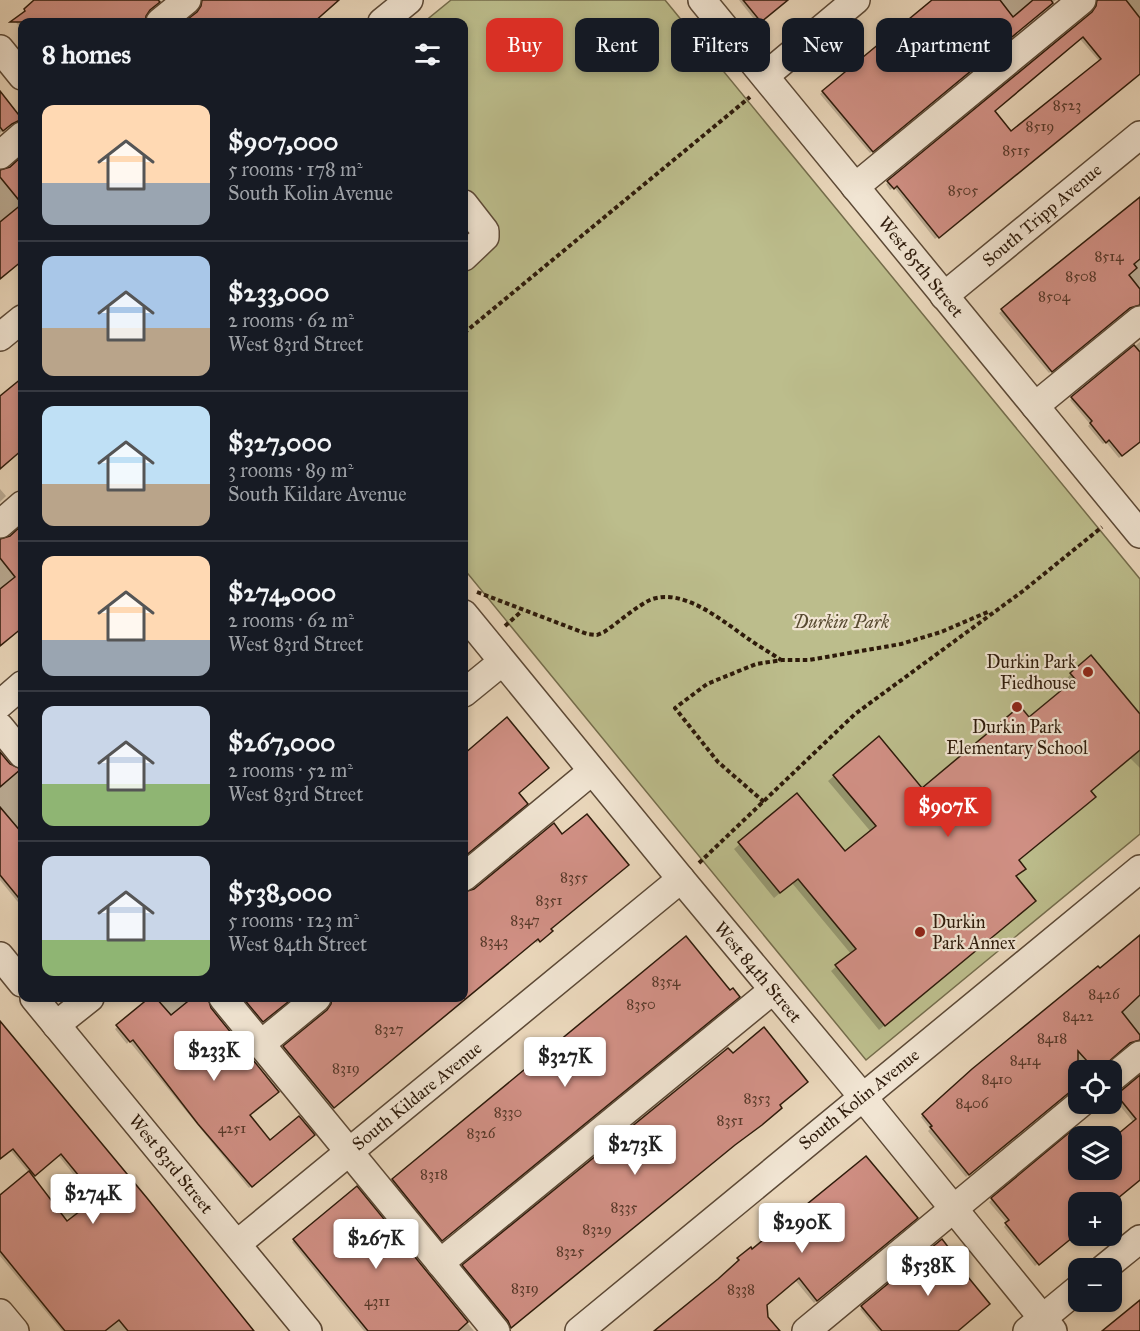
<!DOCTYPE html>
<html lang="en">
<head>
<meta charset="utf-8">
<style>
	:root { --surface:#171b24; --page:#242831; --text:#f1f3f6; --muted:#9ea1a6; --line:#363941; --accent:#d93025 }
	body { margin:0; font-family:"IM FELL Great Primer",serif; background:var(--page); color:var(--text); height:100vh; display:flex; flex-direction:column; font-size:22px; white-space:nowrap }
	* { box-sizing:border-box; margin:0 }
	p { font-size:20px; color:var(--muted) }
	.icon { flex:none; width:33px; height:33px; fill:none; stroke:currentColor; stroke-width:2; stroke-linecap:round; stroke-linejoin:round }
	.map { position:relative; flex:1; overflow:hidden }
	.details { position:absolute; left:18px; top:18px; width:450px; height:984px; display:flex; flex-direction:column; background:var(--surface); border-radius:12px; box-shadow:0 3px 9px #0003 }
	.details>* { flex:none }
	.guide { position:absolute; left:486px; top:18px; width:564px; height:54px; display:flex; gap:12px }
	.tools { position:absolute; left:1068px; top:1060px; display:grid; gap:12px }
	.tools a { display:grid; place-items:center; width:54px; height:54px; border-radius:12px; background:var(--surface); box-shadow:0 3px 9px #0003; font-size:30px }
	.price { position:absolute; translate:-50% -51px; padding:0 14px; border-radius:6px; background:#fff; color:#222; font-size:20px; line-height:39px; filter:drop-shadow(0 2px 3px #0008) }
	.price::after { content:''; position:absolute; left:50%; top:36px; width:18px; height:14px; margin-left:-9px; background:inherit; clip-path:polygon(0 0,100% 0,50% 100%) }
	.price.on { background:var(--accent); color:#fff }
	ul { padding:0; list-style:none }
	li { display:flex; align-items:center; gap:18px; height:150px; padding:0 24px }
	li+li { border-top:2px solid var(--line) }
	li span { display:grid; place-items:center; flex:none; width:168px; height:120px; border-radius:12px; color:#555 }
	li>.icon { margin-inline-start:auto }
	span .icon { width:72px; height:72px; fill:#fffc; stroke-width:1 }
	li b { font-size:26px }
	h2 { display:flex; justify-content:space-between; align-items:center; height:72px; padding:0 24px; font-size:26px }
	.tag { padding:0 21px; border-radius:12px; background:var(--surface); box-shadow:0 3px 9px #0003; font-size:21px; line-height:54px }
	.tag.on { background:var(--accent); color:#fff }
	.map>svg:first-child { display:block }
	.green { fill:#bcbd8c; stroke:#746c4b; stroke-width:1.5 }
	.shadow { fill:#0003; fill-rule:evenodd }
	.building { fill:#d19085; stroke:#2d1a0a; stroke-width:1.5; fill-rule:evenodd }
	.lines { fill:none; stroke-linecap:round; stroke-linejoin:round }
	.minor-casing { stroke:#5c4936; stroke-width:30 }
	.path { stroke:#2d1a0a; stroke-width:4; stroke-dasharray:4.5 3; stroke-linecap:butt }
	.minor { stroke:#f1e5d3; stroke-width:27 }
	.poi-dot { fill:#8f2418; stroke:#f1e5d3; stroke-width:2 }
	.labels { text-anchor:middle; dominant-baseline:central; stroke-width:4.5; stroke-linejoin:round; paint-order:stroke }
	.number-label { font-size:15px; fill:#563829 }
	.street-label { font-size:18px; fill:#2d1a0a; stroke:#f1e5d3 }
	.park-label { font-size:18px; font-style:italic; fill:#584b31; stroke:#f1e5d3 }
	.poi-label { font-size:18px; fill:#2d1a0a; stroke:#f1e5d3; text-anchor:end }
</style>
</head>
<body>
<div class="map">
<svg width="1140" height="1331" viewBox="0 0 1140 1331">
	<rect width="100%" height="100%" fill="#ead7bb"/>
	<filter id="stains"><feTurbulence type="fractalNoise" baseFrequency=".00333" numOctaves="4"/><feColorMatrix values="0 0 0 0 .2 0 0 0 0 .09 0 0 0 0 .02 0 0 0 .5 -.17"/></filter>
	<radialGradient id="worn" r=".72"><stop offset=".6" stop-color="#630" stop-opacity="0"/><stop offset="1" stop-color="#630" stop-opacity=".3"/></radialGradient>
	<path class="green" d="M451 0H665L1140 579V834L866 1060 464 569V22H424Z"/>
	<g class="shadow">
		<path d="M36 0H161L148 10 144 15 143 22H22V30L15 21Z"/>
		<path d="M200 0H339L312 22H187L199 10Z"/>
		<path d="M739 0H785L757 23Z"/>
		<path d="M935 0H1056L870 153 820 94Z"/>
		<path d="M1095 0H1140V72L935 239 894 187 890 190 886 184 1091 15 1095 9ZM1080 39 1100 62 1011 133 993 111Z"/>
		<path d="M0 94 21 121 8 126 0 133Z"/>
		<path d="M22 158V259L0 278V172L11 169Z"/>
		<path d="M1140 200V307L1134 306 1126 310 1049 373 999 313Z"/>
		<path d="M1140 342V441L1119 458 1106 442 1103 444 1088 426 1090 424 1070 400Z"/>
		<path d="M22 381V449L0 468V399Z"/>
		<path d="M0 489 6 496 0 502Z"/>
		<path d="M22 527V627L0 646V541L11 538Z"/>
		<path d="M1071 674 1140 716V768L1130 758 1089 792 1018 861 1024 869 1015 877 1029 906 879 1030 831 971 851 954 792 883 774 898 734 849 797 795 844 854 871 832 828 781 834 776 922 791 1029 719 1070 685 1066 679Z"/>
		<path d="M507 720 517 793 523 806 464 856V755Z"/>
		<path d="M0 757 15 770 22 771V907L0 880Z"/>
		<path d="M464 894 549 929 548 934 536 943 535 940 331 1110 281 1050 326 1013 329 1008 330 998H464Z"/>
		<path d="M1140 936V1042H1133L1126 1045 1097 1071H1078V1091L1074 1090 1066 1094 966 1177 928 1131 930 1129 921 1117 993 1054Z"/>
		<path d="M686 938 735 999 439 1242 390 1183Z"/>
		<path d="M152 998H206L249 1115 270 1142 310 1137 249 1188 129 1041 127 1044 115 1029Z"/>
		<path d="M238 998H291L260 1023Z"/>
		<path d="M0 1023 253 1331H62L0 1256V1194L2 1196 29 1173 10 1150 0 1158ZM58 1155 95 1201 67 1224 32 1177Z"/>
		<path d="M732 1055 730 1148 508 1330 460 1269Z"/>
		<path d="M1140 1077V1180L1112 1203H1078V1230L1035 1266 1004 1227 1007 1223 989 1202 1070 1135 1078 1145V1170H1112V1141L1134 1123 1113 1097Z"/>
		<path d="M357 1188 474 1331H364L292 1242Z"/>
		<path d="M914 1220 814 1303 795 1280 765 1305 766 1317 778 1331H656L738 1264 736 1262 738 1259 752 1251Z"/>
		<path d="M944 1250 955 1331H878L860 1309Z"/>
	</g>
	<g class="building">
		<path d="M34 0H158L160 2 150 10 146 16 145 22H10L25 11 24 9Z"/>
		<path d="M202 0H339L314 22H184L197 12 201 6Z"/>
		<path d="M743 0H788L761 22Z"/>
		<path d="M932 0H1000L1013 17 1033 0H1051L1053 3 873 152 822 91Z"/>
		<path d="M1097 0H1126L1140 18V74L939 238 897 186 894 189 887 181 1092 12 1096 6ZM1083 37 1101 59 1011 131 995 111Z"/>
		<path d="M0 91 22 119 12 124 3 131 0 127Z"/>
		<path d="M22 156V261L0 279V222L22 204 0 177V170L10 167Z"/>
		<path d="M1140 197V259L1134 264 1137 268 1129 275 1140 289V305L1130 308 1052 372 1001 309Z"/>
		<path d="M1134 345 1140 352V442L1122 456 1109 440 1106 443 1090 423 1092 421 1071 397Z"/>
		<path d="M22 378V450L0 469V396Z"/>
		<path d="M22 525V628L0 646V589L15 577 0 558V539L10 536Z"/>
		<path d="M1091 655 1140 714V750L1091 791 1096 797 1019 860 1026 869 1016 876 1036 901 885 1026 835 965 856 949 798 879 780 893 738 842 797 793 845 851 876 826 833 775 879 736 922 788 1020 706 1029 717 1075 679 1070 673Z"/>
		<path d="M507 717 549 768 519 793 528 804 464 857V754Z"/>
		<path d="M0 752 10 764 21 769 0 787Z"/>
		<path d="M0 807 22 833V902L0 875Z"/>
		<path d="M587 814 629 865 551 929 553 931 540 942 538 939 334 1108 283 1046 327 1010 331 1004 332 998H464V892L474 889 554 823 562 834Z"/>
		<path d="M1140 935V995L1122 1012 1140 1035V1040L1130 1043 1098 1071H1096L1078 1051V1089L1070 1092 969 1175 930 1127 932 1126 922 1114 972 1069 1098 966 1100 968Z"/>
		<path d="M686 936 730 990 733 988 740 997 442 1241 392 1179Z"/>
		<path d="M149 998H156L171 1015 192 998H208L211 1008 279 1092 250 1115 270 1140 299 1116 315 1135 252 1187 198 1124 133 1040 130 1042 116 1025Z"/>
		<path d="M243 998H293L263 1022Z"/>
		<path d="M0 1021 147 1198 254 1331H128L119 1320 105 1331H65L0 1251V1195L29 1171 67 1221 97 1198 61 1154 35 1176 13 1149 0 1159Z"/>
		<path d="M764 1027 808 1082 780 1105 782 1108 762 1125 735 1145 511 1328 508 1321 462 1265 728 1048 733 1053Z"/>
		<path d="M1140 1075V1180L1112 1203H1078V1233L1039 1265 1005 1223 1009 1220 991 1198 1070 1132 1078 1142V1170H1112V1139L1136 1119 1115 1093 1122 1090Z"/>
		<path d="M866 1156 918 1218 817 1301 799 1278 767 1305 768 1317 780 1331H654L718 1279 739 1260 737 1258 751 1247 752 1249Z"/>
		<path d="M357 1186 468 1322 458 1331H368L293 1239Z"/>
		<path d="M942 1239 949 1248 946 1250 990 1304 958 1331H882L861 1306Z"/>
		<path d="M1140 1300V1331H1102Z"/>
	</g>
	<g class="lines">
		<g class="minor-casing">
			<g id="minor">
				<path d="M702 0 1140 534"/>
				<path d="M160 22 187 0"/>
				<path d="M382 22 409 0"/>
				<path d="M0 49 22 76"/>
				<path d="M765 76 856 0"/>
				<path d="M0 155 22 136"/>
				<path d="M855 187 1082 0"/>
				<path d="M464 204 485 231V237L464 257"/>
				<path d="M944 296 1140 135"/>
				<path d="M0 337 22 319"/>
				<path d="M1035 406 1140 320"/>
				<path d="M0 524 22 505"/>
				<path d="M464 614 681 879 862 1096 1053 1331"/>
				<path d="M464 693 502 662"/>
				<path d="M0 704 22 685"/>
				<path d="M0 727 22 754"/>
				<path d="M464 877 592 771"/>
				<path d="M0 956 22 983"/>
				<path d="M34 998 308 1331"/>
				<path d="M223 998 496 1331"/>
				<path d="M56 1025 90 998"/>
				<path d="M261 1044 317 998"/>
				<path d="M1112 1078 1140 1055"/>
				<path d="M237 1244 681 879"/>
				<path d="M440 1263 773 990"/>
				<path d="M1103 1269 1140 1239"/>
				<path d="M0 1313 15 1331"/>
				<path d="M579 1331 1140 869"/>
				<path d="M806 1331 1080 1104"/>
				<path d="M1027 1331 1078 1289"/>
			</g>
		</g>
		<g class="path">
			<path d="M464 333 750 97"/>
			<path d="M477 592 587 634 597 635 604 632C619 622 634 608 650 600 683 586 725 623 750 640 760 647 771 653 781 660"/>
			<path d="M505 626 522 611"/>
			<path d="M764 802 718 762 675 708 707 684 756 664 782 660H809L901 644 941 632 990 611"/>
			<path d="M699 863 855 714 1023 591 1102 527"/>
		</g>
		<use href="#minor" class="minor"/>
	</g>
	<g class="poi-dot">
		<circle cx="1088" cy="672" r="6"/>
		<circle cx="1017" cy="707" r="6"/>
		<circle cx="920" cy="932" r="6"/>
	</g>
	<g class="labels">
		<g class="number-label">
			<text x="1067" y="105">8523</text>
			<text x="1040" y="126">8519</text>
			<text x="1016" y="150">8515</text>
			<text x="963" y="190">8505</text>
			<text x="1109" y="256">8514</text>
			<text x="1081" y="276">8508</text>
			<text x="1054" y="296">8504</text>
			<text x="574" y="877">8355</text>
			<text x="549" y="900">8351</text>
			<text x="525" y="920">8347</text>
			<text x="494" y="941">8343</text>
			<text x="666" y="981">8354</text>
			<text x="1104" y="994">8426</text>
			<text x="641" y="1004">8350</text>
			<text x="1078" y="1016">8422</text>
			<text x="389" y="1029">8327</text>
			<text x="1052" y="1038">8418</text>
			<text x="1025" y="1060">8414</text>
			<text x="346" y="1068">8319</text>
			<text x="997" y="1079">8410</text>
			<text x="757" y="1098">8353</text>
			<text x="972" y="1103">8406</text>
			<text x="508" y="1112">8330</text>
			<text x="730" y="1120">8351</text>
			<text x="232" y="1128">4251</text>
			<text x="481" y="1133">8326</text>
			<text x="434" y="1174">8318</text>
			<text x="624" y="1207">8335</text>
			<text x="597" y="1229">8329</text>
			<text x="570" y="1251">8325</text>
			<text x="525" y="1288">8319</text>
			<text x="741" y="1289">8338</text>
			<text x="377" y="1301">4311</text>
		</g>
		<g class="street-label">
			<text transform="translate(1042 215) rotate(-40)">South Tripp Avenue</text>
			<text transform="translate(921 267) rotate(51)">West 85th Street</text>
			<text transform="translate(758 972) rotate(50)">West 84th Street</text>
			<text transform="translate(417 1096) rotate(-39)">South Kildare Avenue</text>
			<text transform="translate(859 1099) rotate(-39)">South Kolin Avenue</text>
			<text transform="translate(171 1164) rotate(51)">West 83rd Street</text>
		</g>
		<g class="park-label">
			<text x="841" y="622">Durkin Park</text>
		</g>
		<g class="poi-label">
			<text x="1076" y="662">Durkin Park<tspan x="1076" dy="21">Fiedhouse</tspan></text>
			<text x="1017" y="727" text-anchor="middle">Durkin Park<tspan x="1017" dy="21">Elementary School</tspan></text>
			<text x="932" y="922" text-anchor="start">Durkin<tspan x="932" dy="21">Park Annex</tspan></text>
		</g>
	</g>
	<rect width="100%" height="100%" filter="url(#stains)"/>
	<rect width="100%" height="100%" fill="url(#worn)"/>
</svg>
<div class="tools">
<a><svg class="icon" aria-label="locate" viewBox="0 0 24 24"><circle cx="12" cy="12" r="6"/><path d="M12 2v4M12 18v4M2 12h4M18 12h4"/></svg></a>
<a><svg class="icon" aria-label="layers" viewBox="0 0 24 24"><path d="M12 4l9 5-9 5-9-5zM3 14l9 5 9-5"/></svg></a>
<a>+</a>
<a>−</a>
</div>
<b class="price on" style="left:948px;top:838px">$907K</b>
<b class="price" style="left:214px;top:1082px">$233K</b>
<b class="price" style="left:565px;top:1088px">$327K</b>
<b class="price" style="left:635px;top:1176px">$273K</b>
<b class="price" style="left:93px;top:1225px">$274K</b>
<b class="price" style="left:802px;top:1254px">$290K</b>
<b class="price" style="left:376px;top:1270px">$267K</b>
<b class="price" style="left:928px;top:1297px">$538K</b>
<div class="guide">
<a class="tag on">Buy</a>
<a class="tag">Rent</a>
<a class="tag">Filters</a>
<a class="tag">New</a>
<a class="tag">Apartment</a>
</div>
<section class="details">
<h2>8 homes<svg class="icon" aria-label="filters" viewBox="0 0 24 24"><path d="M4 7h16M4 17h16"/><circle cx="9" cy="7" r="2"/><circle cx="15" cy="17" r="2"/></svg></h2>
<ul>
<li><span style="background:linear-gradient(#ffd9b3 65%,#9aa5b1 0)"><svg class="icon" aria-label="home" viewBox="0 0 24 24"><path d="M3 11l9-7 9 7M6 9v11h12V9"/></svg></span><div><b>$907,000</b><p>5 rooms · 178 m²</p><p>South Kolin Avenue</p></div></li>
<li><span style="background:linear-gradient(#a9c7e8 60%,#b9a48a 0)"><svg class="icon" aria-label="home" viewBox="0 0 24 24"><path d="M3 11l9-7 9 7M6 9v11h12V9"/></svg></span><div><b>$233,000</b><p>2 rooms · 62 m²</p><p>West 83rd Street</p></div></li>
<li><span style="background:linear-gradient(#bfe0f5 65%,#b9a48a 0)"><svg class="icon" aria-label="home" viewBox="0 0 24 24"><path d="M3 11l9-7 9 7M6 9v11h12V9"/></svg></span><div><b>$327,000</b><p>3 rooms · 89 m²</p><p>South Kildare Avenue</p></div></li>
<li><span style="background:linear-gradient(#ffd9b3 70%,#9aa5b1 0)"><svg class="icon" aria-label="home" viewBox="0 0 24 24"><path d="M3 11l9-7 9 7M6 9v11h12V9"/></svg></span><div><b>$274,000</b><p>2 rooms · 62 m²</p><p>West 83rd Street</p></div></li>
<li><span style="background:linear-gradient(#c9d6e8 65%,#8fb573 0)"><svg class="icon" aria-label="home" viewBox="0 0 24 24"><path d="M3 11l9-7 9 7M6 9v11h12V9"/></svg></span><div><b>$267,000</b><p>2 rooms · 52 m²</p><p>West 83rd Street</p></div></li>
<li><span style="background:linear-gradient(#c9d6e8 70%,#8fb573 0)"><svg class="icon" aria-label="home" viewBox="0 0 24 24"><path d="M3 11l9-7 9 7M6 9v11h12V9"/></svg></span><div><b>$538,000</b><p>5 rooms · 123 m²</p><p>West 84th Street</p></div></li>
</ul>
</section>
</div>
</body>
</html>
